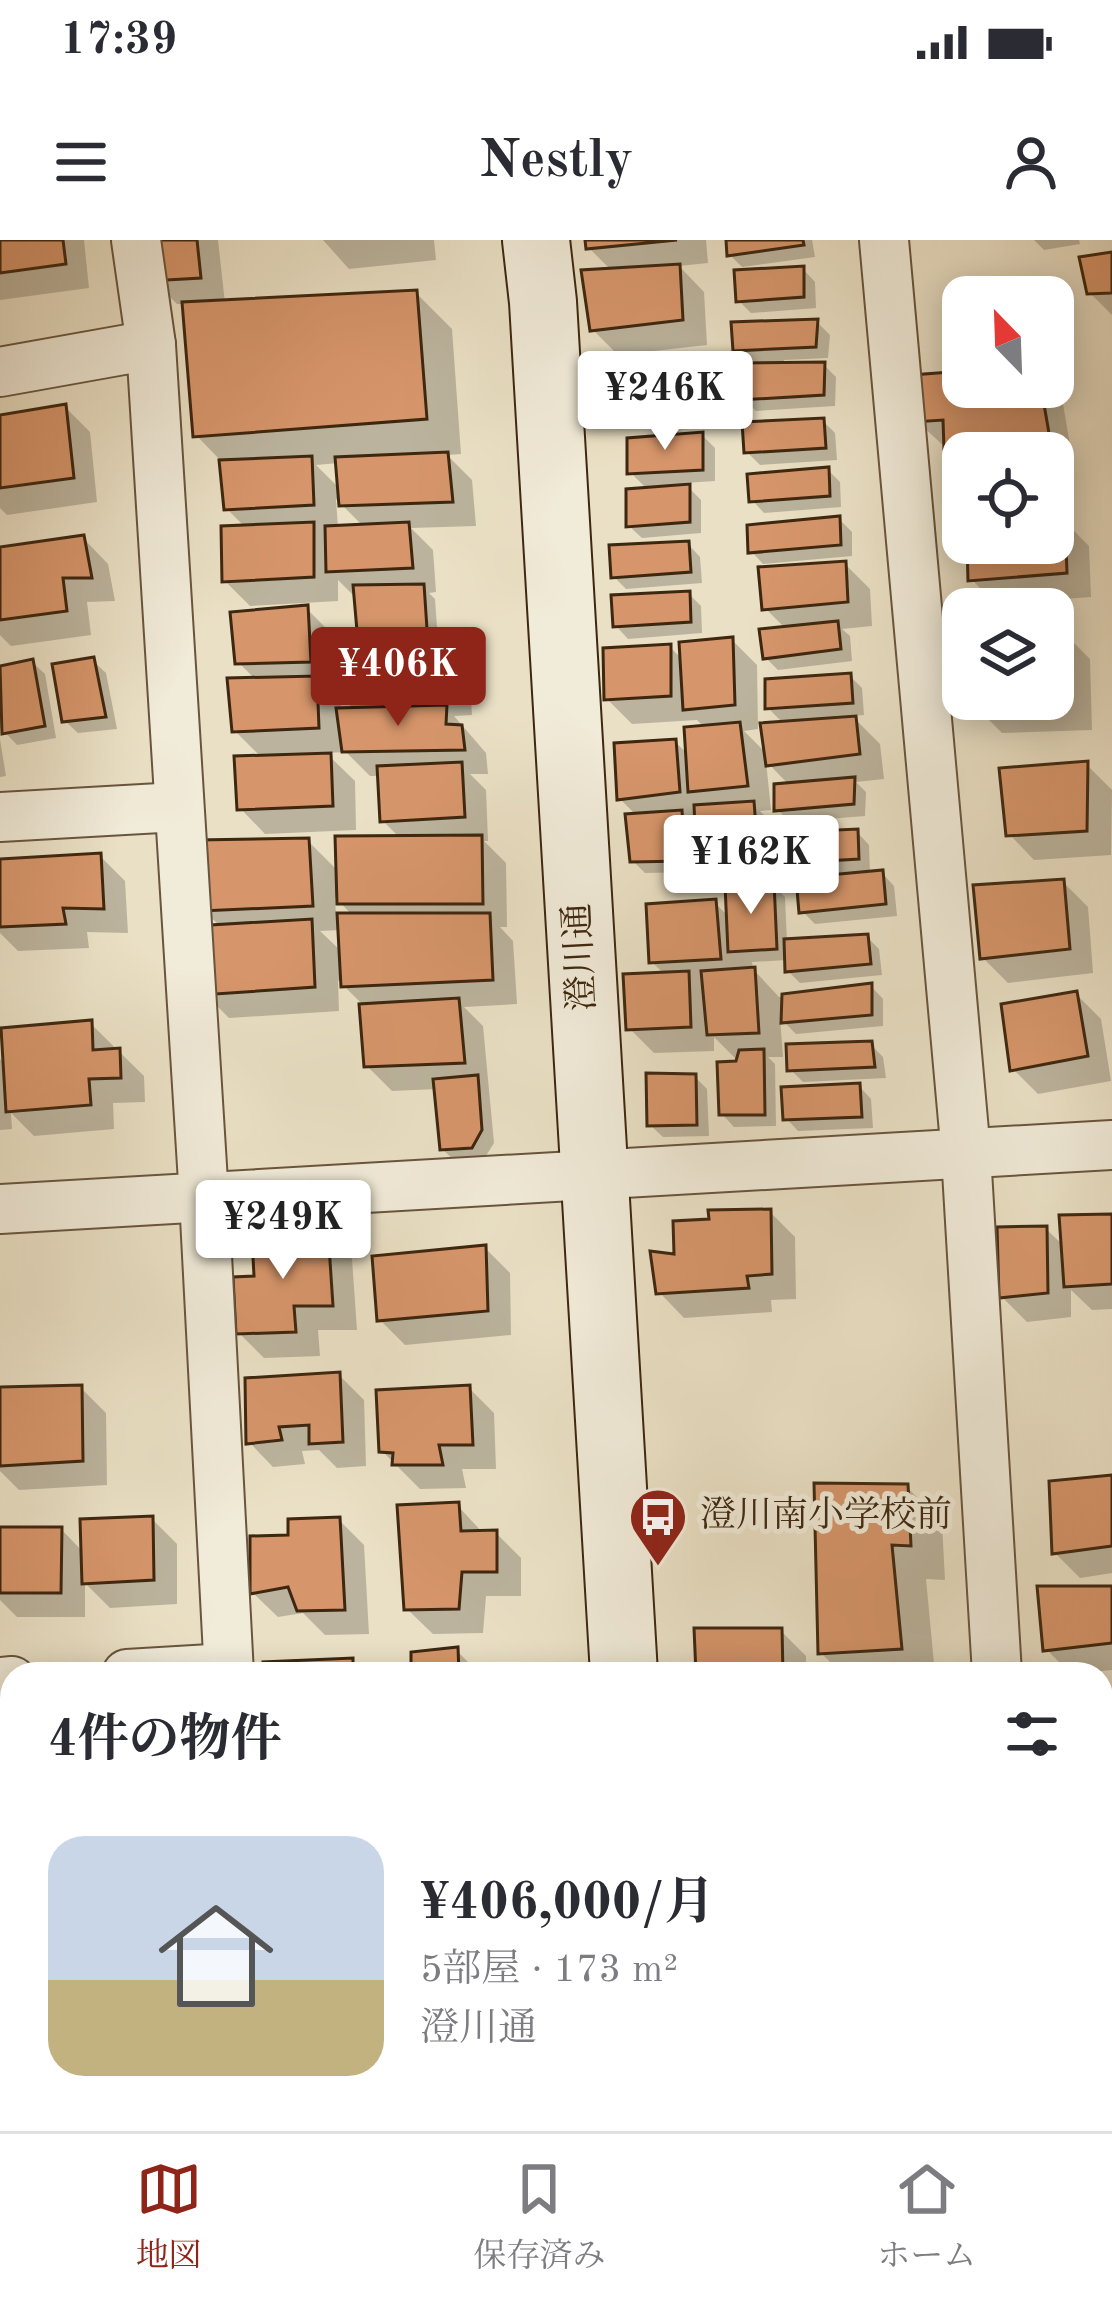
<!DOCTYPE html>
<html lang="ja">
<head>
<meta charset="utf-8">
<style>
	:root { --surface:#fff; --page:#f2f2f3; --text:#2b2b33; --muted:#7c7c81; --line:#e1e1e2; --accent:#8f2418 }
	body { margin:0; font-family:"Old Standard TT","Noto Serif JP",serif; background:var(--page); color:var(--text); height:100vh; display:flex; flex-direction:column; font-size:45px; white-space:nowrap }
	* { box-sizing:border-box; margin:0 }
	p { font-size:39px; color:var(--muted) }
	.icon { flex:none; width:66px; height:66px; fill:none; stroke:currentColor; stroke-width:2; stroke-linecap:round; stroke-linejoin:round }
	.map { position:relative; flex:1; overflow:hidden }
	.panel { position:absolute; left:0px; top:1422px; width:1113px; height:471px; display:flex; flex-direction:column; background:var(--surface); border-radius:36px 36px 0 0; box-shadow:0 6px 30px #0003 }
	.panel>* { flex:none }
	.needle { width:78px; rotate:337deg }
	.tools { position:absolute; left:942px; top:36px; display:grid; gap:24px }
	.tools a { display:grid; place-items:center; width:132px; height:132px; border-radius:24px; background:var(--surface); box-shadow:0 6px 30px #0003; font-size:60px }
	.price { position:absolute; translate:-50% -102px; padding:0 27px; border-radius:12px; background:#fff; color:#222; font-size:39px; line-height:78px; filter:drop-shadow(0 3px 6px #0008) }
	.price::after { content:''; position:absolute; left:50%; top:72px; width:36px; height:27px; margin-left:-18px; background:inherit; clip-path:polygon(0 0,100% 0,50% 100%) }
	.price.selected { background:var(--accent); color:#fff }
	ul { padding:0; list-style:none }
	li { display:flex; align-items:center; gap:36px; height:300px; padding:0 48px }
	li+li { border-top:3px solid var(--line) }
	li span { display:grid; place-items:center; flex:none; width:336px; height:240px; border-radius:36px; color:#555 }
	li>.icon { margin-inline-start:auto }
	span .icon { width:144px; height:144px; fill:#fffc; stroke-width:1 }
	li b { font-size:51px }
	h2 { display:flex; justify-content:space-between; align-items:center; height:144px; padding:0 48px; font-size:51px }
	.status { display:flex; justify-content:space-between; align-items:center; height:84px; padding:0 60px; background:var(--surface); direction:ltr }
	.status svg { height:33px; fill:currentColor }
	header { display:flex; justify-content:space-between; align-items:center; height:156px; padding:0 48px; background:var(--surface); font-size:54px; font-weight:700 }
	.dock { display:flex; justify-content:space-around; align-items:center; height:168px; border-top:3px solid var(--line); background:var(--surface); font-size:33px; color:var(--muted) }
	.dock a { display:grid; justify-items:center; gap:6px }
	.dock .selected { color:var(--accent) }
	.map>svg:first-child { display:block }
	.shadow { fill:#0003; fill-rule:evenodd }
	.building { fill:#d6956a; stroke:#3e2710; stroke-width:3 }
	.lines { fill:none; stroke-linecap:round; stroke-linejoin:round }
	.street-casing { stroke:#69553d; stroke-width:52 }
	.secondary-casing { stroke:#3e2710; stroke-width:70 }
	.path { stroke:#3e2710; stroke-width:8; stroke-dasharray:9 6; stroke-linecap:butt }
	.street { stroke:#f1ebd9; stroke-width:48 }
	.secondary { stroke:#f1ebd9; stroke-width:66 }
	.labels { text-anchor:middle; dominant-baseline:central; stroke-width:10; stroke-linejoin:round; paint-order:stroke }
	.street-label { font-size:36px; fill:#3e2710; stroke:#f1ebd9 }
	.poi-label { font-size:36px; fill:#3e2710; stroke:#f1ebd9; text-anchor:start }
</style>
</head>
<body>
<div class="status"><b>17:39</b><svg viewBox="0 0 49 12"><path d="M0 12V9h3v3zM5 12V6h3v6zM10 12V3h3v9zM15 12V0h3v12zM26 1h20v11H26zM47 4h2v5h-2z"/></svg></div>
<header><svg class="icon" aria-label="menu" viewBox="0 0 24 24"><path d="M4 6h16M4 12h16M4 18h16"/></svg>Nestly<svg class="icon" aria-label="person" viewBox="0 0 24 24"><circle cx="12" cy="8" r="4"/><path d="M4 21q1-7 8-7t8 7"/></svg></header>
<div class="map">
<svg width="1112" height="1891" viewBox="0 0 1112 1891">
	<rect width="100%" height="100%" fill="#eae0c5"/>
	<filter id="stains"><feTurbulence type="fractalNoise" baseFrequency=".00167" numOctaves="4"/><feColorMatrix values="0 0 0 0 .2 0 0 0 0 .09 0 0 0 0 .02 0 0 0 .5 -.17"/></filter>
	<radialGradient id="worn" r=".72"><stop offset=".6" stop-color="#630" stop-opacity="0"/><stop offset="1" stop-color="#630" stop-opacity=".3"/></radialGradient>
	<g class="shadow">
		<path d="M0 0H84L89 48 0 60Z"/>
		<path d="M147 0H218L225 63 416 53 452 89 461 214 447 215 472 240 476 286 411 288 433 310 436 352 429 353 435 359 438 402H444L469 427 472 475 454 476 486 513 488 534H470L486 550 488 601H484L506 623 507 687H500L513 701 517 764 464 767 483 786 494 903 484 919 455 921 442 909 437 849 392 851 367 826 362 764 338 740 339 771 229 778 204 753 221 687 203 670 308 601 339 632 401 599 383 581 381 536H370L346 512 326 513 355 541 356 590 265 594 240 568 262 518 235 491 256 440 238 422 302 369 301 363 331 393 334 446H323L341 463V471L355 470 341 457 391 406V401L373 402 360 389 354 356 338 340V361L250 366 225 341 246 288 227 269 222 222 196 195 185 64H177L152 39ZM339 223 341 250 316 225ZM336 259 364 287 338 288ZM335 657 353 676H336ZM341 690 342 712 320 691Z"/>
		<path d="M323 0H434L436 20 349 29Z"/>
		<path d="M588 0H706L708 23 679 26 704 52 707 105 618 115 593 90 612 31 589 8Z"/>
		<path d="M729 0H812L815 17 742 27 730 15Z"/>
		<path d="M1034 0H1079L1080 4 1044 10Z"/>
		<path d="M1112 15V75L1090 53Z"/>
		<path d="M803 29 815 42 816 68 751 73 739 61Z"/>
		<path d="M817 82 830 95 828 118 784 120V126L824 125 836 137 835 166 756 171 743 159 753 126 736 109Z"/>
		<path d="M963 134V147L1053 145 1061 152 1073 223 1053 225V213H963V224L917 181Z"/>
		<path d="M672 146 684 158 686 180 621 187 609 175Z"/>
		<path d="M65 167 90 192 97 262 7 275 0 268V178Z"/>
		<path d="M823 181 835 193 837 220 760 225 747 212Z"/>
		<path d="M702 195 715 208V241L684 243 701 260V293L642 298 629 286 648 250 630 232Z"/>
		<path d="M828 230 840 242 841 267 764 273 752 260Z"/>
		<path d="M839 279 852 292V316L763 324 751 311Z"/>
		<path d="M1053 281H1064L1089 306 1091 357 996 364 971 339 970 303H1053Z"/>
		<path d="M83 298 108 324 115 361 87 362 91 395 11 406 0 395V310Z"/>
		<path d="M688 304 700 317 702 343 626 349 614 337Z"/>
		<path d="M845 324 870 349 872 386 842 389 850 396 852 421 778 430 765 417 786 389 765 368Z"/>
		<path d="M689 354 701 366 702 393 628 399 616 386Z"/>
		<path d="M1053 394H1065L1090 419 1092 490 1002 493 977 468V459H1053Z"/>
		<path d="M732 400 757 425 758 489 744 491 767 514 784 484 768 468 850 436 862 448 864 475 852 476 880 504 884 539 856 542 866 552 865 576 790 582 777 569 790 546 766 521 771 570 760 571 778 590 779 596 857 592 869 605 870 634 882 633 894 646 897 676 815 684 802 671 829 638 828 633 789 635 781 627 782 650H778L785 657 787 702 867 697 879 709 882 735 800 743 788 731 787 720 752 722 753 729 779 757 871 746 883 759V786L796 794 780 778 783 817H768L775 824 776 886 734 887 722 874 740 823 714 797V811L654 813 629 788 665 735 652 722 715 663 729 677 728 657 699 632 645 633 633 621 637 576 620 559 675 502 689 515 705 488 697 480 632 484 607 459 670 407 683 420Z"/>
		<path d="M93 421 106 433 117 489 78 493 65 481Z"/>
		<path d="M32 422 45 434 56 498 17 505 0 487V429Z"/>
		<path d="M0 499 6 536 0 537Z"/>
		<path d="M1087 525 1112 550 1111 615 1034 620 1009 594Z"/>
		<path d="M100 616 125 641 128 693 87 692 89 708 18 711 0 693V622Z"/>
		<path d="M1063 642 1088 667 1093 733 1008 743 983 718Z"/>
		<path d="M1076 754 1101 779 1111 841 1038 854 1013 829Z"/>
		<path d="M91 784 144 836 145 862 113 863 114 889 34 896 11 873 12 889 0 890V819L6 825Z"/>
		<path d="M871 805 883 817 886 838 803 842 790 829Z"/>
		<path d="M695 837 707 849 709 896 663 897 650 885Z"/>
		<path d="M859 846 871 859 873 888 798 891 786 878Z"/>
		<path d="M770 972 795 997 796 1059 771 1060 772 1072 684 1078 659 1052 677 1017Z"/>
		<path d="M1112 977V1069L1092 1070 1071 1050V1077L1027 1082 1002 1057 1046 989 1064 1006Z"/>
		<path d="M327 994 352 1019 357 1090H318L320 1116 264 1118 239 1093 257 1039Z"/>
		<path d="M485 1008 510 1033 511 1095 405 1105 380 1080Z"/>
		<path d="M339 1135 364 1160 366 1226 337 1228 319 1210 302 1211 305 1224 273 1227 249 1202Z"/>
		<path d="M81 1148 106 1173 107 1245 19 1250 0 1231V1150Z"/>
		<path d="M469 1148 494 1173 496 1229H462L466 1248 420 1249 382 1211Z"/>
		<path d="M1112 1238V1333L1080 1338 1055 1313Z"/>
		<path d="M907 1247 942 1283 945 1340 926 1339 935 1434H842L821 1413Z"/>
		<path d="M457 1265 483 1293H496L521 1318V1356H486L483 1393 433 1394 407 1369Z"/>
		<path d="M152 1279 177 1304V1364L110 1368 85 1343V1377H17L0 1360V1290L61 1289 84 1313Z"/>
		<path d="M339 1280 364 1305 369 1394 325 1395 303 1373 278 1377 253 1353 291 1298Z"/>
		<path d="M1112 1349V1430L1071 1434 1046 1409Z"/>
		<path d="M781 1391 806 1416V1434H699Z"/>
		<path d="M457 1411 480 1434H393L414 1432Z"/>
		<path d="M352 1421 365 1434H267Z"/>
		<path d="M1101 1476H1112V1548L1101 1549Z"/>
		<path d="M0 1513 11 1524 12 1617H0Z"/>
		<rect x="1101" y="1574" width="11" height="69"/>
		<path d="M0 1636 12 1639V1730H0Z"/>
		<path d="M1112 1651V1752L1101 1753V1652Z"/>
		<path d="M0 1749 12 1757V1819L0 1820Z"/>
	</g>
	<g class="building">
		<path d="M0 0H63L66 24 0 33Z"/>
		<path d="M144 0H197L201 38 149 41Z"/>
		<path d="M585 0H677L586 9Z"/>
		<path d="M726 0H803L804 5 727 16Z"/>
		<path d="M1112 12V53L1087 54 1079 17Z"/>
		<path d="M680 24 683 80 590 91 581 30Z"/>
		<path d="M804 26V57L736 62 734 30Z"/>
		<path d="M417 50 427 179 193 197 182 62Z"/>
		<path d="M818 79 816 107 733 111 731 82Z"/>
		<path d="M825 122 824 155 740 160V123Z"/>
		<path d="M963 131V147H1041L1050 199 944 209 943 180 914 182 912 135Z"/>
		<path d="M673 143 675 169 606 176 604 148Z"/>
		<path d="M66 164 74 238 0 248V175Z"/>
		<path d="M824 178 826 208 744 213 742 182Z"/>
		<path d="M703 192V230L627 234V198Z"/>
		<path d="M448 212 453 262 339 266 335 217Z"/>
		<path d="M312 216 314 265 224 270 219 220Z"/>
		<path d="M829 227 830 256 749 262 747 234Z"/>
		<path d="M690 244V282L626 287V249Z"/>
		<path d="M840 276 841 305 748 313 747 285Z"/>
		<path d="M1053 278H1065L1067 333 968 341 967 303H1053Z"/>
		<path d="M314 282V337L222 342 221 286Z"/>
		<path d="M409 282 413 328 326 332 325 286Z"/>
		<path d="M84 295 92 338H63L67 371 0 380V307Z"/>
		<path d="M689 301 691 332 611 338 609 305Z"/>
		<path d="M846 321 848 362 762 370 758 327Z"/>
		<path d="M424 344 427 389 357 391 353 345Z"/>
		<path d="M690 351 691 382 613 387 611 355Z"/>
		<path d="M308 365 311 422 235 424 230 372Z"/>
		<path d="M838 381 841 409 763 419 759 389Z"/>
		<path d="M1066 390 1069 466 974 469V459H1053V391Z"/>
		<path d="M733 397 735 465 683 470 679 402Z"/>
		<path d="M445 399 448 451 338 458V408Z"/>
		<path d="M671 404V456L604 460 603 408Z"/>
		<path d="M94 417 106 477 62 482 52 424Z"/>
		<path d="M33 419 45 486 2 494 0 426Z"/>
		<path d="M851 433 853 463 765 469V439Z"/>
		<path d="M317 436 319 488 232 492 227 438Z"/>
		<path d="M447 465 446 484 462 485 465 510 342 512 336 468Z"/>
		<path d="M856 476 860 514 766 526 760 483Z"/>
		<path d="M740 482 748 546 688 552 684 487Z"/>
		<path d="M676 499 680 552 617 560 614 503Z"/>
		<path d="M331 513 333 566 237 570 234 516Z"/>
		<path d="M1088 521 1087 591 1006 596 999 528Z"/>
		<path d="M462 522 465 577 380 582 377 526Z"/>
		<path d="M855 537 854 564 774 571V544Z"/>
		<path d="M754 561 759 627 697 633 694 565Z"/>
		<path d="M682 570 685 621 630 622 625 574Z"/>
		<path d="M858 589 859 619 774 624 772 593Z"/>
		<path d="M482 595 483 664H337L335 596Z"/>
		<path d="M309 598 313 666 201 671 197 600Z"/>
		<path d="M101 613 104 669 63 668 66 684 0 687V619Z"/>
		<path d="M883 630 886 664 799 673 796 638Z"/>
		<path d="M1064 639 1070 709 980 719 973 645Z"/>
		<path d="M774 642 777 709 728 712 725 645Z"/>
		<path d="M716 659 721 719 649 723 646 664Z"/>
		<path d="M337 673H490L493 740 341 747Z"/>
		<path d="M312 679 315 747 201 755 194 686Z"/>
		<path d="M868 694 871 724 785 732 784 699Z"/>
		<path d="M755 727 759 793 707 795 701 731Z"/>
		<path d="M689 731 691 787 626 790 623 734Z"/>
		<path d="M872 743V775L781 783 782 754Z"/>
		<path d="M1077 751 1088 816 1010 831 1001 764Z"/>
		<path d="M459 758 465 823 364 827 359 764Z"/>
		<path d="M92 780 93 810 120 808 121 838 89 839 91 865 6 872 1 788Z"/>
		<path d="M872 801 875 827 787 831 786 804Z"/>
		<path d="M764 809 765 875H719L717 822 736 821 739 810Z"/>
		<path d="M646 833 696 834 697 885 647 886Z"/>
		<path d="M478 835 482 890 472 908 440 910 433 839Z"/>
		<path d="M860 843 862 877 783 880 781 847Z"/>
		<path d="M771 969 772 1034 747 1036 749 1048 656 1054 650 1011 674 1014 673 981 709 979 708 970Z"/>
		<path d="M1112 974V1044L1064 1047 1059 975Z"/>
		<path d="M1047 986 1048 1053 999 1058 997 987Z"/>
		<path d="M328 991 333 1066H294L296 1092 236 1094 233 1037 254 1036 252 999Z"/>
		<path d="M486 1005 488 1071 377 1081 372 1016Z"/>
		<path d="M340 1132 343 1202 309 1204V1185L279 1187 282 1200 246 1204 245 1138Z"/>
		<path d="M82 1145 83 1221 0 1226V1147Z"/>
		<path d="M470 1145 473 1205H439L443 1225H392L393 1213 379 1212 376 1150Z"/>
		<path d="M1112 1235V1306L1052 1314 1049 1241Z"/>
		<path d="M814 1243 908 1244 911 1306 892 1305 902 1409 818 1414Z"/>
		<path d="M459 1262 461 1291 497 1290V1332H462L459 1369 404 1370 397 1265Z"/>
		<path d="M153 1276 154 1340 82 1344 80 1279Z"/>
		<path d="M340 1277 345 1370 297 1371 288 1347 250 1354V1296L288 1295V1279Z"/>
		<path d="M0 1287H62L61 1353H0Z"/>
		<path d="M1037 1346H1112V1403L1043 1411Z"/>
		<path d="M694 1388H782L783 1434H696Z"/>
		<path d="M458 1407 459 1434H463H390V1430L411 1429V1412Z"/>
		<path d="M353 1418V1434H264L263 1422Z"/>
		<path d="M1101 1473H1112V1550L1104 1522H1101Z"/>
		<rect x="1101" y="1571" width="11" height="48"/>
		<path d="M0 1633H11L12 1707H0Z"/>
		<path d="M1112 1648V1728H1101V1649Z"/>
		<rect x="0" y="1746" width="5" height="49"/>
	</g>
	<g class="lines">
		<g class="street-casing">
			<g id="street">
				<path d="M136 0 151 105 204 958 229 1434"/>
				<path d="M884 0 966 914 997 1434"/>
				<path d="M0 132 151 105"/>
				<path d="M0 577 178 567"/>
				<path d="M0 969 1112 905"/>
				<path d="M127 1434 228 1428"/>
				<path d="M0 1442 12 1441"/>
				<path d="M1101 1826H1112"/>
				<path d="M254 1881 255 1891"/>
				<path d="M1023 1881 1024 1891"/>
				<path d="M0 1886 82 1881"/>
			</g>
		</g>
		<g class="secondary-casing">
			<g id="secondary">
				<path d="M536 0 543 62 624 1434"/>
				<path d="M648 1881 649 1891"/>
			</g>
		</g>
		<path class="path" d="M138 1881V1891"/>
		<use href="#street" class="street"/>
		<use href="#secondary" class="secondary"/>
	</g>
	<defs>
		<g id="bus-pin" transform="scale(3)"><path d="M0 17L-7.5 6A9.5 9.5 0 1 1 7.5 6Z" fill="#8f2418" stroke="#f1ebd9"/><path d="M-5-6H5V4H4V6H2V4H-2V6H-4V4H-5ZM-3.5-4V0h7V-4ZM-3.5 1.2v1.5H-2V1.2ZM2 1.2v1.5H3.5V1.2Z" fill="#fff"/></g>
	</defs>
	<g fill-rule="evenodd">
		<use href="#bus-pin" x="658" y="1277"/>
	</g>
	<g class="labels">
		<g class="street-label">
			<text transform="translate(582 717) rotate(-93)">澄川通</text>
		</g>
		<g class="poi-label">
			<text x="700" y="1277">澄川南小学校前</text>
		</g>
	</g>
	<rect width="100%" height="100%" filter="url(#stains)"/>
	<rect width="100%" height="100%" fill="url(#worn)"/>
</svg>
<div class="tools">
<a><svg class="needle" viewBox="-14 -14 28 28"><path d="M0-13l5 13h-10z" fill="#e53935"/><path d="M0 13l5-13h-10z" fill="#7c7c81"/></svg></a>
<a><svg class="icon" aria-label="locate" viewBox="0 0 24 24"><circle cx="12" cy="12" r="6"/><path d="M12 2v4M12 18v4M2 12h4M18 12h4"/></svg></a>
<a><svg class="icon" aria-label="layers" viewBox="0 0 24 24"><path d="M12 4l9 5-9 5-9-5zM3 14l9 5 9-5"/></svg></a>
</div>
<b class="price" style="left:665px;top:213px">¥246K</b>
<b class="price selected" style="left:398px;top:489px">¥406K</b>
<b class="price" style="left:751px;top:677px">¥162K</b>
<b class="price" style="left:283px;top:1042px">¥249K</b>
<section class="panel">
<h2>4件の物件<svg class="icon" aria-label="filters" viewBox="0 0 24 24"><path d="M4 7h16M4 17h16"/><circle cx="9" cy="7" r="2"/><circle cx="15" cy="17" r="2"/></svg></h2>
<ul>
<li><span style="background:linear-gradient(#c9d6e8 60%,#c2b280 0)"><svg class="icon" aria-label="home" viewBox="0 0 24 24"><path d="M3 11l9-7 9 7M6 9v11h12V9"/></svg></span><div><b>¥406,000/月</b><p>5部屋 · 173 m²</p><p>澄川通</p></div></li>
</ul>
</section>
</div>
<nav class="dock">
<a class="selected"><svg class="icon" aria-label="map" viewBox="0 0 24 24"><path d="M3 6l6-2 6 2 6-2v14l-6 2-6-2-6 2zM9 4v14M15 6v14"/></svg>地図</a>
<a><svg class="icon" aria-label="saved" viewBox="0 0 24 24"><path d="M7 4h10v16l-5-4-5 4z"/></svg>保存済み</a>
<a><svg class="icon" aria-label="home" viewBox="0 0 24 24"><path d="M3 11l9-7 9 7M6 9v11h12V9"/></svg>ホーム</a>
</nav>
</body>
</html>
